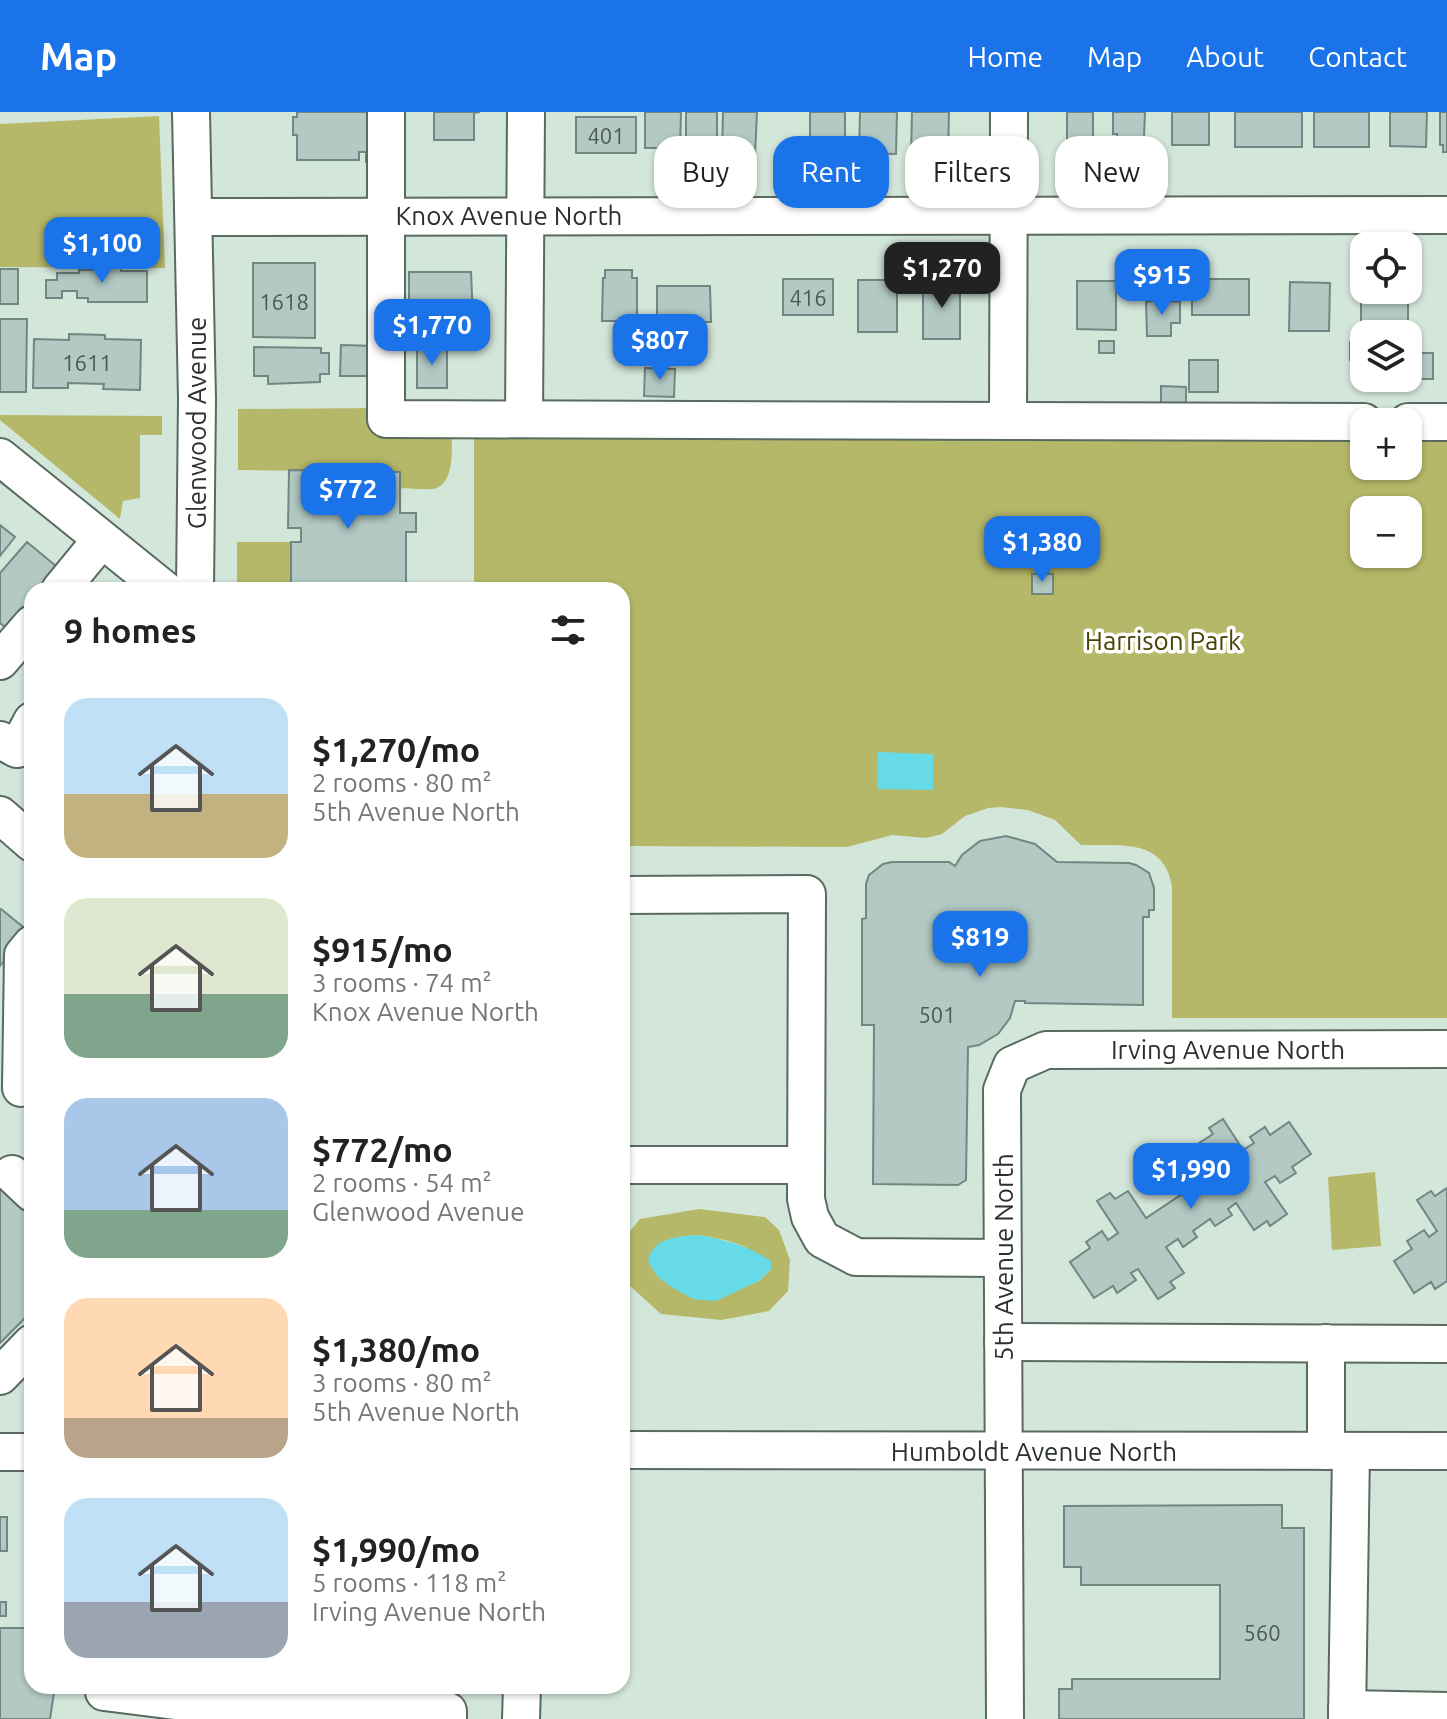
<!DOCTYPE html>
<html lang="en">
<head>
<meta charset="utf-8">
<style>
	:root { --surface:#fff; --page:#f2f2f2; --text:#222; --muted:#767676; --accent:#1a73e8 }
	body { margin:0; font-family:Ubuntu,sans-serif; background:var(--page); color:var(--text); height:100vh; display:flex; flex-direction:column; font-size:30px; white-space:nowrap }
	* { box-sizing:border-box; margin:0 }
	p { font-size:26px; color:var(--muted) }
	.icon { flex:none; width:44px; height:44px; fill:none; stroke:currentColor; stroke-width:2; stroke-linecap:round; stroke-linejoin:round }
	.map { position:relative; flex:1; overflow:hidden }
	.sheet { position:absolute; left:24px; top:470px; width:606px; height:1112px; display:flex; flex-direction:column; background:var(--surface); border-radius:24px; box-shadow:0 2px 6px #0004 }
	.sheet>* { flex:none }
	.hud { position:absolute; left:654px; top:24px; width:672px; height:72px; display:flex; gap:16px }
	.buttons { position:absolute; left:1350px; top:120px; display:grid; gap:16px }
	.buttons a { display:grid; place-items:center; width:72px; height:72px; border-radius:16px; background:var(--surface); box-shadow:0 2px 6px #0004; font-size:40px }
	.price { position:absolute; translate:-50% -68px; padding:0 18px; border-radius:16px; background:var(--accent); color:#fff; font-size:26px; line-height:52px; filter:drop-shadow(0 2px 4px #0008) }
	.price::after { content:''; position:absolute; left:50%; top:48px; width:24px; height:18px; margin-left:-12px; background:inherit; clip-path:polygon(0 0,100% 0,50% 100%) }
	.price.selected { background:#222; color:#fff }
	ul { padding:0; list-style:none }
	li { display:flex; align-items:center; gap:24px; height:200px; padding:0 40px }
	li span { display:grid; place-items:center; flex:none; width:224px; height:160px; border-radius:24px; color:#555 }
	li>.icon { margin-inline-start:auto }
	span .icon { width:96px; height:96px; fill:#fffc; stroke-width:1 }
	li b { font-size:34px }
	h2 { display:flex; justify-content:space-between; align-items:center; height:96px; padding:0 40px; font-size:34px }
	.pill { padding:0 28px; border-radius:24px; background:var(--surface); box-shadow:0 2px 6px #0004; font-size:28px; line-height:72px }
	.pill.selected { background:var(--accent); color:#fff }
	header { display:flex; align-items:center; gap:48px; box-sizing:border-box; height:112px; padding:0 40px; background:var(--accent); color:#fff }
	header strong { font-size:38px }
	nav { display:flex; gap:44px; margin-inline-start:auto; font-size:28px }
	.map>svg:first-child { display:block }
	.green { fill:#b5b868; fill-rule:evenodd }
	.water { fill:#67dae7 }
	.building { fill:#b2c9c4; stroke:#718782; stroke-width:2 }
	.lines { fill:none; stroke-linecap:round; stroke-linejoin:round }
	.minor-casing { stroke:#596a60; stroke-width:40 }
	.minor { stroke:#fff; stroke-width:36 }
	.labels { text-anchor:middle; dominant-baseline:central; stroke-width:7; stroke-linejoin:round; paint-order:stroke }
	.number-label { font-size:22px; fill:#4d5854 }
	.street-label { font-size:26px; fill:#2b322e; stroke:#fff }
	.park-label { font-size:26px; fill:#464706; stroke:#fff }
</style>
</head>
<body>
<header>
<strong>Map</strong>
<nav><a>Home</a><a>Map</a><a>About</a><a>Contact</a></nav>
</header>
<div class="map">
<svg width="1447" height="1607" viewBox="0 0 1447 1607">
	<rect width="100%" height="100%" fill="#d3e6da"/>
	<g class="green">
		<path d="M159 4 165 156 0 155V12Z"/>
		<path d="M378 296 452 318C451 335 456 373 433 377 423 378 410 376 400 376V360L238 358V297Z"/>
		<path d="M0 303 162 304V323H140V386L123 389 120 407 0 308Z"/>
		<path d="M474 318 1364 320V354H1408V320L1447 321V906H1172V775C1165 725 1118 734 1081 733L1055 708 1028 698 1001 695 988 696 965 704 942 722 926 726 892 723 847 735 622 734V478H474ZM1364 398H1408V442H1364Z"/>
		<rect x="237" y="430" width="54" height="48"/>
		<path d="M1375 1060 1381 1134 1332 1138 1328 1065Z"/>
		<path d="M699 1097 765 1105 779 1118 790 1148 788 1179 769 1199 721 1208 661 1202 630 1174 622 1129 640 1107ZM699 1123C730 1129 749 1131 772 1156L759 1169 738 1178 677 1125Z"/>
	</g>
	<g class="water">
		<path d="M878 640 933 642V678L877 677Z"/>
		<path d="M699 1123C725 1128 749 1134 771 1149L772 1156 759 1169 716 1189 693 1187 670 1174 658 1165 648 1150C652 1125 676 1125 699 1123Z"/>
	</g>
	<g class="building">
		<path d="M297 0H379L378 50H366V40H359V48H297V23H293V5H297Z"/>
		<path d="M434 0H480L474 1V28H434Z"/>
		<path d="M645 0H681L680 36H645Z"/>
		<rect x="686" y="0" width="31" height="42"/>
		<path d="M723 0H757L755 43H722Z"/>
		<path d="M810 0H845V40H822V36H810Z"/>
		<path d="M860 0H897L896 42 859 41Z"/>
		<path d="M912 0H949L948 43H911Z"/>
		<rect x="1067" y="0" width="26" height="42"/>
		<path d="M1113 0H1145L1143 49H1119L1117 22H1113Z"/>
		<rect x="1172" y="0" width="37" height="33"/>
		<rect x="1235" y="0" width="67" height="35"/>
		<rect x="1314" y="0" width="55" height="35"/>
		<path d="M1390 0H1427L1426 35 1390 34Z"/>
		<path d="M1440 0H1447V40H1443V33H1440Z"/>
		<rect x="576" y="5" width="60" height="36"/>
		<path d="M253 151H315V226L253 225Z"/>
		<path d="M99 155H121V159H147V190H88V186H77V179H62V186H46V168H57V161H79V158H99Z"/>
		<rect x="0" y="157" width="18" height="35"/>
		<path d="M605 158H632V166H637V209H602L603 166H605Z"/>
		<path d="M409 160H471L473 206 409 205Z"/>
		<rect x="783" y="167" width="50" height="36"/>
		<rect x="1192" y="167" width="57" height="36"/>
		<path d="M1361 167H1364V178H1408V167V222H1364V228H1361Z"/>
		<rect x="858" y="168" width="39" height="52"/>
		<path d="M1077 169H1116V218L1077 217Z"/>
		<rect x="923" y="170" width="37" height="57"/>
		<path d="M1290 170 1330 171 1329 219H1289Z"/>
		<path d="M657 174H710L711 210H657Z"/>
		<path d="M1157 188 1180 190V211H1171V224H1147L1146 190Z"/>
		<path d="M0 207H27L26 280H0Z"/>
		<path d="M69 222 105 223V227L141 228 140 278 103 277 104 272 68 271V276H33L34 227 69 228Z"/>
		<rect x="1099" y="229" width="15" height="12"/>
		<rect x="1350" y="230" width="13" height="18"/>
		<path d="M341 233 378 234V264H340Z"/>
		<rect x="417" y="234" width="30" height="42"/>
		<path d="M254 235 321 236V241H329V262H320V270L268 272V264H254Z"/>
		<path d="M1408 241H1433V267H1402L1408 266Z"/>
		<rect x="1189" y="248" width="29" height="32"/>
		<path d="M645 256 675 257 674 285 644 284Z"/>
		<path d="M1161 274 1186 275V298H1161Z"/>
		<path d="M289 358 400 360V401H416V420H406V478H291V430H301V416H288Z"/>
		<path d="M0 413 15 425 0 444Z"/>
		<path d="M27 430 63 460 50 478H32V500L12 521 0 511V461Z"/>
		<rect x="1032" y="462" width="21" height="20"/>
		<path d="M1006 724 1035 732 1057 750 1129 751 1136 753 1149 761 1154 776V798H1149V805H1143V893L1025 891V889H1015L1010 906 998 922 979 933 968 935 966 1068 958 1073 873 1072 874 913H862V807L866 806V772L869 763 883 752 892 750H949L955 754 962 743 980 729Z"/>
		<path d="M1 797 28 819 0 854V798Z"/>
		<path d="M1223 1007 1243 1038 1254 1031 1250 1025 1265 1015 1270 1023 1289 1010 1311 1042 1292 1055 1296 1061 1280 1071 1275 1064 1265 1070 1287 1102 1270 1114 1267 1109 1254 1118 1236 1091 1228 1097 1232 1103 1215 1114 1210 1107 1193 1119 1197 1125 1183 1135 1178 1127 1166 1135 1184 1161 1170 1170 1175 1176 1158 1187 1138 1157 1131 1161 1136 1168 1117 1181 1113 1174 1094 1186 1070 1150 1090 1136 1086 1130 1102 1119 1108 1128 1118 1121 1097 1089 1110 1081 1115 1087 1128 1079 1146 1106 1218 1058 1199 1031 1213 1022 1209 1016Z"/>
		<path d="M0 1068 32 1100V1199L0 1231Z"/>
		<path d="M1447 1076V1169L1435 1177 1431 1170 1414 1181 1394 1149 1412 1137 1407 1129 1424 1118 1429 1125 1437 1119 1417 1088 1431 1079 1435 1084Z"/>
		<path d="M1282 1393V1416H1304V1607H1059V1577H1072V1567H1220V1473H1081V1455H1064V1394Z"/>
		<rect x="0" y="1405" width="7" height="34"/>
		<rect x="0" y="1490" width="6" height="14"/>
		<path d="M0 1516H32V1574H55L50 1607H0Z"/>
	</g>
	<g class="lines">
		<g class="minor-casing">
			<g id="minor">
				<path d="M191 0 197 287 195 478"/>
				<path d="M386 0V307L1364 310"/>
				<path d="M195 105 1447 103"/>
				<path d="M524 307 526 0"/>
				<path d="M1008 309 1009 0"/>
				<path d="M1408 310H1447"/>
				<path d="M0 345 165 478"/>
				<path d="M60 478 101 428"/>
				<path d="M0 549 32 512"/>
				<path d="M0 628 17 637 32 609"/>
				<path d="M0 703 32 731"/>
				<path d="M622 783 807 782 806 1087 810 1105 822 1127 856 1145 1002 1146"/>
				<path d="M21 976 23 843 32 832"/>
				<path d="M622 1053H806"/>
				<path d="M12 1062 32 1081"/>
				<path d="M1003 1230 1447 1232"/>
				<path d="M1326 1231V1339"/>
				<path d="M0 1264 32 1231"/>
				<path d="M622 1338 1447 1339"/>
				<path d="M0 1340H32"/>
				<path d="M104 1580 200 1592 202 1574"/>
				<path d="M200 1592 299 1598V1575"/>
				<path d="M1347 1597 1447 1599"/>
				<path d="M299 1607V1598L448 1599V1607"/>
				<path d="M521 1607 522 1574"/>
				<path d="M1005 1607 1002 978 1012 953 1046 938 1447 937"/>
				<path d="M1347 1607 1351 1339"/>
			</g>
		</g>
		<use href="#minor" class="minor"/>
	</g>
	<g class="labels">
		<g class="number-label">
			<text x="606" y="23">401</text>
			<text x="808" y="185">416</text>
			<text x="284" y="189">1618</text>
			<text x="87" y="250">1611</text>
			<text x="937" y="902">501</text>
			<text x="1262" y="1520">560</text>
		</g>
		<g class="street-label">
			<text x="509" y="103">Knox Avenue North</text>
			<text transform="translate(196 311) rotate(-90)">Glenwood Avenue</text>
			<text x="1228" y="937">Irving Avenue North</text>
			<text transform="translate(1003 1145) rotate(-90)">5th Avenue North</text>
			<text x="1034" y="1339">Humboldt Avenue North</text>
		</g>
		<g class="park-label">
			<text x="1163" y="528">Harrison Park</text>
		</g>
	</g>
</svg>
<div class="buttons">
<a><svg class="icon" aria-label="locate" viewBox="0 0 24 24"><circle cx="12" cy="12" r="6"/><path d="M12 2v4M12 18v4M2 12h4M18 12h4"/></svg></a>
<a><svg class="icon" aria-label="layers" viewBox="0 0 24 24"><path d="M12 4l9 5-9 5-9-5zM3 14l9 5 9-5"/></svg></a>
<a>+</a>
<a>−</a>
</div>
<b class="price" style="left:102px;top:173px">$1,100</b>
<b class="price selected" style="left:942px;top:198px">$1,270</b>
<b class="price" style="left:1162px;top:205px">$915</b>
<b class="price" style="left:432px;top:255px">$1,770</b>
<b class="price" style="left:660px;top:270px">$807</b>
<b class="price" style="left:348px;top:419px">$772</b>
<b class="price" style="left:1042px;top:472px">$1,380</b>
<b class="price" style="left:980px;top:867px">$819</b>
<b class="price" style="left:1191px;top:1099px">$1,990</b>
<div class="hud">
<a class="pill">Buy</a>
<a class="pill selected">Rent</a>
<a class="pill">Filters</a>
<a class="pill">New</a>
</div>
<section class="sheet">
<h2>9 homes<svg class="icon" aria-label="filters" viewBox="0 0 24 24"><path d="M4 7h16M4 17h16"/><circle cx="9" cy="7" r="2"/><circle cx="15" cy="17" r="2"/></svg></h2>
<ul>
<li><span style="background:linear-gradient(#bfe0f5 60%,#c2b280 0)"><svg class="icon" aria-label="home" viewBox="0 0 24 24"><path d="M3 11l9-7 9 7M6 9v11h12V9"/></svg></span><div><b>$1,270/mo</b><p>2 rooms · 80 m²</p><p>5th Avenue North</p></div></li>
<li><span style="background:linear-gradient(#dfe7d0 60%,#7fa58c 0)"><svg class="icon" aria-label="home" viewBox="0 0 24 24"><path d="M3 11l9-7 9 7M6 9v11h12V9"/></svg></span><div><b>$915/mo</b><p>3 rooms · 74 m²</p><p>Knox Avenue North</p></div></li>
<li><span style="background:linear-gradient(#a9c7e8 70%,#7fa58c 0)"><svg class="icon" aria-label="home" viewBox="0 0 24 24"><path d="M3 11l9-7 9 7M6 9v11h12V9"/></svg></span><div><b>$772/mo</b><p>2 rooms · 54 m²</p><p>Glenwood Avenue</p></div></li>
<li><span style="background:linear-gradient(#ffd9b3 75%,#b9a48a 0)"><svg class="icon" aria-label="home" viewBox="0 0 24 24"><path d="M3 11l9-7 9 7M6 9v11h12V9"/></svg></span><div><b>$1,380/mo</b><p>3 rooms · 80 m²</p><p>5th Avenue North</p></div></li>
<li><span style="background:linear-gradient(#bfe0f5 65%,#9aa5b1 0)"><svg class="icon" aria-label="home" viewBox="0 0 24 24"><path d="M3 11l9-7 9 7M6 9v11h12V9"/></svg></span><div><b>$1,990/mo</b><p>5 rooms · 118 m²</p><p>Irving Avenue North</p></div></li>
</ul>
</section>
</div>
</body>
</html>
